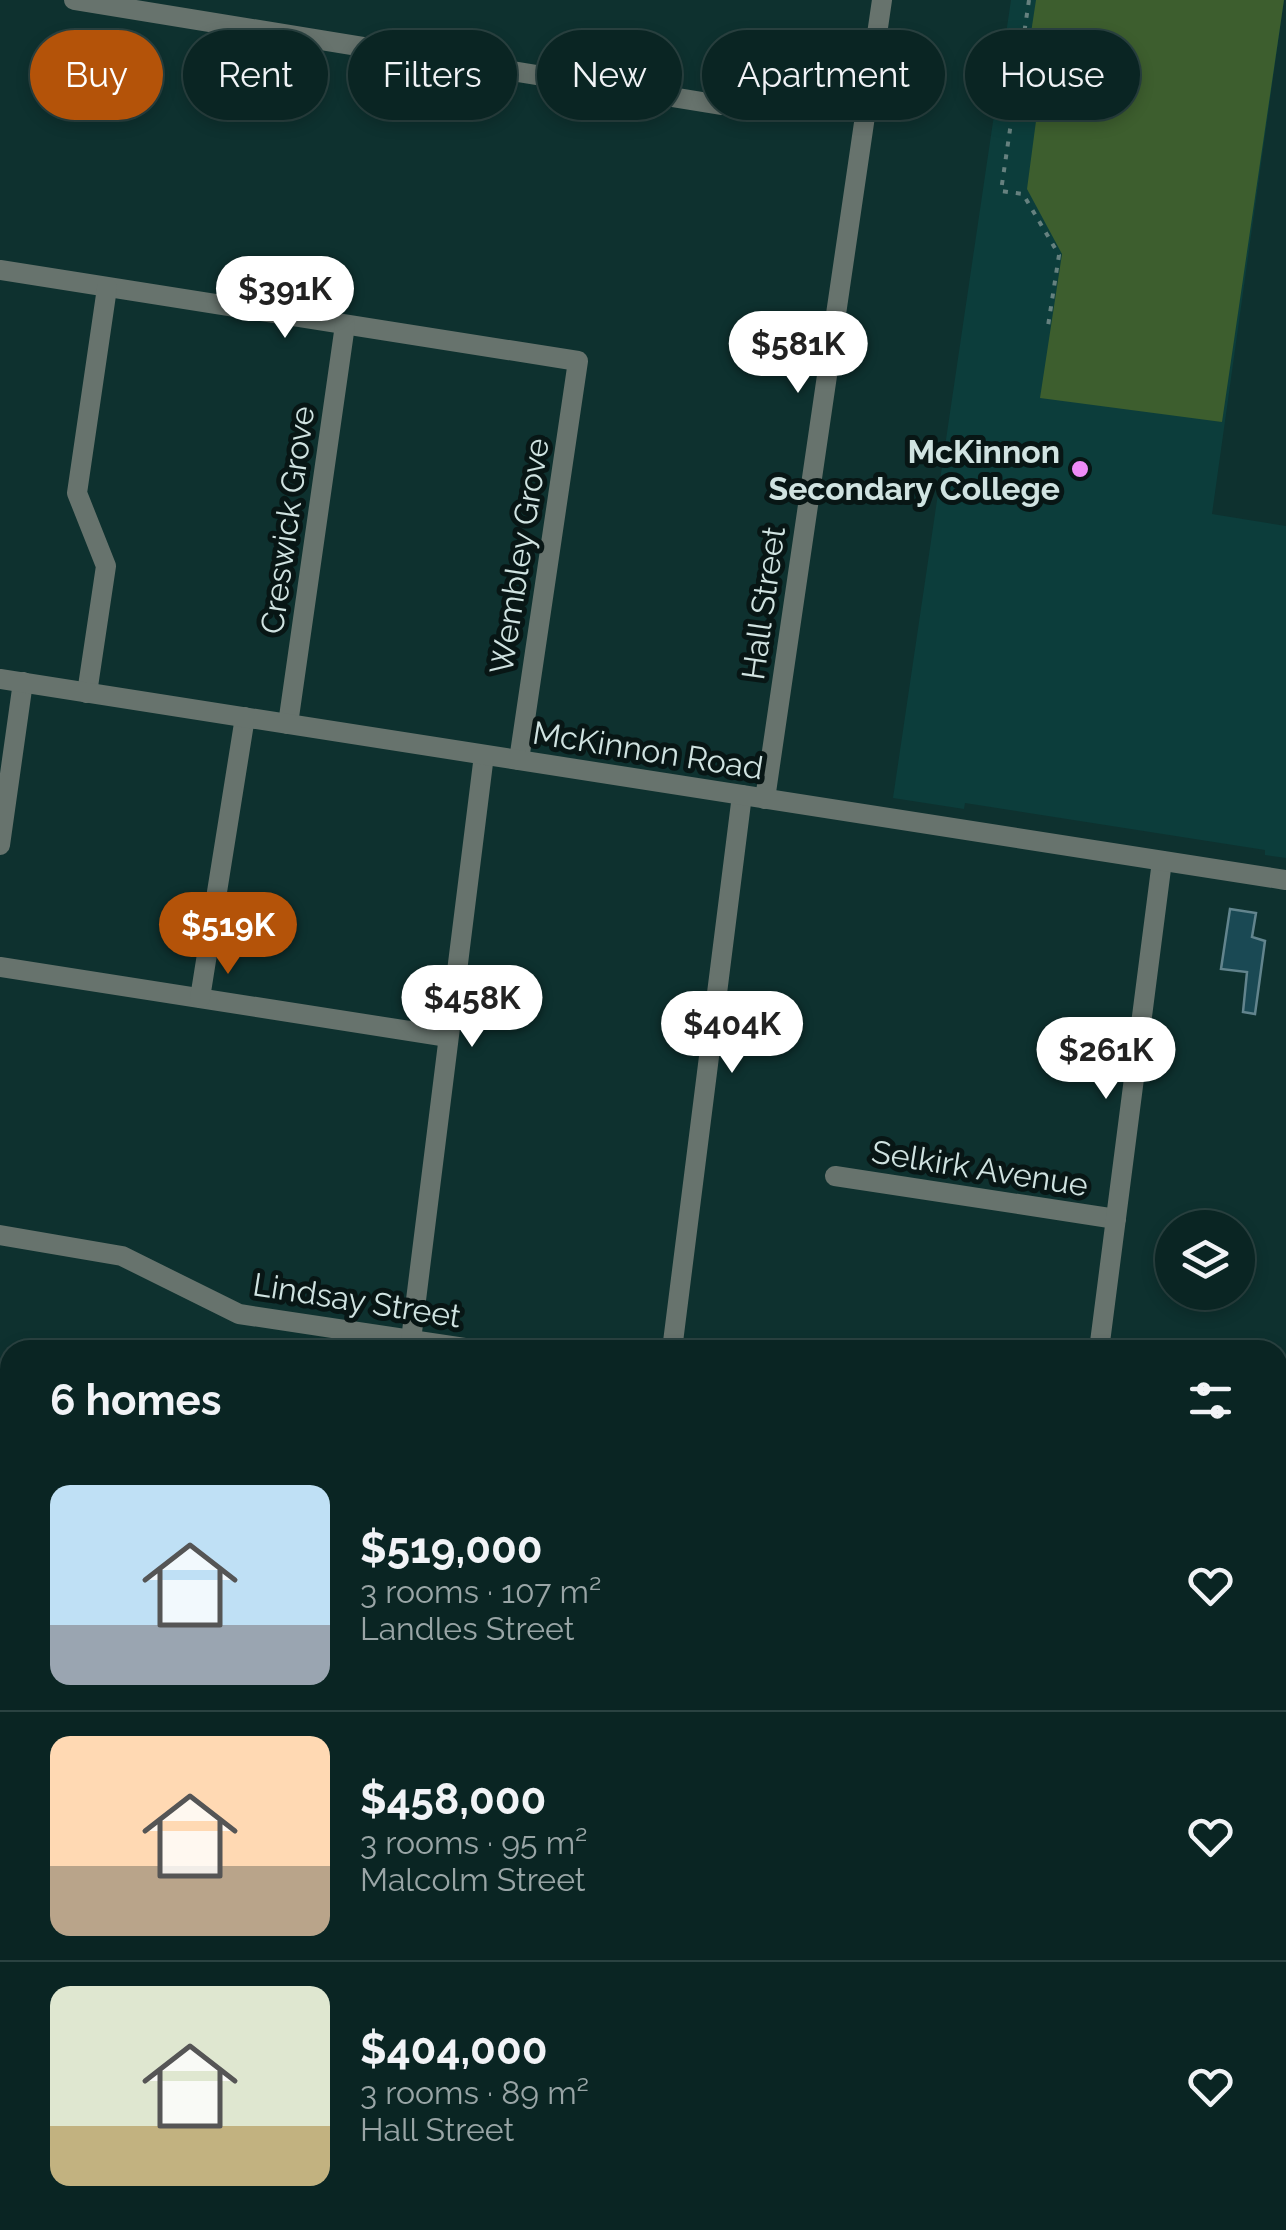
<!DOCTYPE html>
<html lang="en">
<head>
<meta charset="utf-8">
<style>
	:root { --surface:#0a2523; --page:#183130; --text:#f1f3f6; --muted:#99a5a6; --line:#2a4241; --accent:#b45309 }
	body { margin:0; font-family:Raleway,sans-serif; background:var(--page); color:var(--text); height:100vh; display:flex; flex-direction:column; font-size:38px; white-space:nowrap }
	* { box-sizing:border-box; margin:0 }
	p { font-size:32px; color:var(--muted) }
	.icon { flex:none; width:55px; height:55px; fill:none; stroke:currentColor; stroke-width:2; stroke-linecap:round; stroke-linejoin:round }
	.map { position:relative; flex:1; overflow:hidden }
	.details { position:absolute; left:0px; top:1340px; width:1288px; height:890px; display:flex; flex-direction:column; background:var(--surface); border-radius:30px 30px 0 0; box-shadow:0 5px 15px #0003,0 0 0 2px var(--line) }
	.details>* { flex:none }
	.guide { position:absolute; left:30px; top:30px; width:1228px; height:90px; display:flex; gap:20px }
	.tools { position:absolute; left:1155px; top:1210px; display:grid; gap:20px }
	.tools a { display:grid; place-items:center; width:100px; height:100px; border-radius:50%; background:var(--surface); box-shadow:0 5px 15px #0003,0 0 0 2px var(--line); font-size:50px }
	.price { position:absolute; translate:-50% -85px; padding:0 22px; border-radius:35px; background:#fff; color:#222; font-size:32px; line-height:65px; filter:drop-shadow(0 2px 5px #0008) }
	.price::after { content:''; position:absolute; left:50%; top:60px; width:30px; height:22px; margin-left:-15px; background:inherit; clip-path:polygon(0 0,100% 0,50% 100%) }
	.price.active { background:var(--accent); color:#fff }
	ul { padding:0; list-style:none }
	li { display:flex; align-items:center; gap:30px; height:250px; padding:0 50px }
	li+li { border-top:2px solid var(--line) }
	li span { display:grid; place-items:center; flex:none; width:280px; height:200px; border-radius:20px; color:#555 }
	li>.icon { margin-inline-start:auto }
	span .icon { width:120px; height:120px; fill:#fffc; stroke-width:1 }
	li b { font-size:42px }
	h2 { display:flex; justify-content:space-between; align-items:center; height:120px; padding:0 50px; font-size:42px }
	.tag { padding:0 35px; border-radius:45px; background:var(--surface); box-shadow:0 5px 15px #0003,0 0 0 2px var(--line); font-size:35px; line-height:90px }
	.tag.active { background:var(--accent); color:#fff }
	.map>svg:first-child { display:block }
	.built { fill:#0c3d3b }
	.green { fill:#3d5e2e }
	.building { fill:#1a4954; stroke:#62848d; stroke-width:2.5 }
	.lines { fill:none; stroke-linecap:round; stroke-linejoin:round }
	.path { stroke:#66817f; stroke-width:4; stroke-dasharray:5 8; stroke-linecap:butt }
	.minor { stroke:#67736d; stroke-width:20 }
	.tertiary { stroke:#67736d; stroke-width:20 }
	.poi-dot { fill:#ef8bf7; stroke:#081615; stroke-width:4 }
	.labels { text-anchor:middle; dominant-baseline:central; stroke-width:10; stroke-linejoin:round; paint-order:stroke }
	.poi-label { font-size:32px; font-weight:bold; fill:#d0e3e1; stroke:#081615; text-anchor:end }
	.street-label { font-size:32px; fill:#d0e3e1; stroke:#081615 }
</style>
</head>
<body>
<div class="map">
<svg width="1286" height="2230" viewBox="0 0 1286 2230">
	<rect width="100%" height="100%" fill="#0e312f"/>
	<path class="built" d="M1011 0H1284L1212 514 1286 526V858L1265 855V850L965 803 964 809 893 798Z"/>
	<g class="green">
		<path d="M1036 0H1284L1222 422 1040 398 1062 254 1027 189 1036 121 1018 118Z"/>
		<path d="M741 64 849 79 844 118 736 103Z"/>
	</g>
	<path class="building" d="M1230 909 1256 913 1252 937 1265 941 1255 1014 1243 1012 1247 972 1221 969Z"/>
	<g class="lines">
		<g class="path">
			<path d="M1029 0 1001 191 1023 194 1059 255 1048 326"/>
			<path d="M737 90 808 101 848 99"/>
			<path d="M128 2230 129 2220"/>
		</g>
		<g class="minor">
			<path d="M74 0 721 105"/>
			<path d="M0 270 578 361 519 760"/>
			<path d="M87 693 106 566 77 493 107 288"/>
			<path d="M288 724 345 325"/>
			<path d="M765 799 882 0"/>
			<path d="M0 845 23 682"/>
			<path d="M0 967 448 1037"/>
			<path d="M200 998 245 717"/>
			<path d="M835 1176 1116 1219"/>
			<path d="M0 1235 122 1256 239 1314 478 1350"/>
			<path d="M411 1340 484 755"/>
			<path d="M672 1350 742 795"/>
			<path d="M1099 1350 1162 861"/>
			<path d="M0 1499 10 1501"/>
			<path d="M1278 1550 1286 1551"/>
			<path d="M0 1733 10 1735"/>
			<path d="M1278 1806 1286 1739"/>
			<path d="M0 2029 10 2030"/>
			<path d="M1278 2109 1286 2110"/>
			<path d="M366 2230 368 2220"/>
			<path d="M720 2230 721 2220"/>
			<path d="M988 2230 989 2220"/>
			<path d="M1224 2230 1225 2220"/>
		</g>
		<path class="tertiary" d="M0 679 1286 880"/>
	</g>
	<circle class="poi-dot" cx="1080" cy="469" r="10"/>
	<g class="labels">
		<g class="poi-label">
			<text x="1060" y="451">McKinnon<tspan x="1060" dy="37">Secondary College</tspan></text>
		</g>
		<g class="street-label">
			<text transform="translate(287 520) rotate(-82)">Creswick Grove</text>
			<text transform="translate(519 556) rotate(-81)">Wembley Grove</text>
			<text transform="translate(763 603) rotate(-82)">Hall Street</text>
			<text transform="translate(648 750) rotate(9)">McKinnon Road</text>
			<text transform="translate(980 1168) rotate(9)">Selkirk Avenue</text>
			<text transform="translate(357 1300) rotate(9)">Lindsay Street</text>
		</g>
	</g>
</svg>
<div class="tools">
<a><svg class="icon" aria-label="layers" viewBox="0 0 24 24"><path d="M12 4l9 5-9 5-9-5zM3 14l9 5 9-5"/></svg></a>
</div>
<b class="price" style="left:285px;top:341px">$391K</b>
<b class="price" style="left:798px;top:396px">$581K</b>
<b class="price active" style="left:228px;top:977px">$519K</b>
<b class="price" style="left:472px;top:1050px">$458K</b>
<b class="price" style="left:732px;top:1076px">$404K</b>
<b class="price" style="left:1106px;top:1102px">$261K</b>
<div class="guide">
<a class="tag active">Buy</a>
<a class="tag">Rent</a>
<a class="tag">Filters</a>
<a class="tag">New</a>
<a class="tag">Apartment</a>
<a class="tag">House</a>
</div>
<section class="details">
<h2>6 homes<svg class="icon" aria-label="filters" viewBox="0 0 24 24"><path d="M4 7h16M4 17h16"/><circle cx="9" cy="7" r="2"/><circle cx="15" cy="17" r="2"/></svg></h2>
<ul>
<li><span style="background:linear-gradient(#bfe0f5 70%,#9aa5b1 0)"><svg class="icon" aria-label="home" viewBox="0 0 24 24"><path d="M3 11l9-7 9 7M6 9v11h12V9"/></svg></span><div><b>$519,000</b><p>3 rooms · 107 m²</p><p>Landles Street</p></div><svg class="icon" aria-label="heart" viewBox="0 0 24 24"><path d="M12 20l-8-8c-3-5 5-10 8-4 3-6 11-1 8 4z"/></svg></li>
<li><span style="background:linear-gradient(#ffd9b3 65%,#b9a48a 0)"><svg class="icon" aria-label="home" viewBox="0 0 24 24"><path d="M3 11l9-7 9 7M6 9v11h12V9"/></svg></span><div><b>$458,000</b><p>3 rooms · 95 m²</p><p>Malcolm Street</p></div><svg class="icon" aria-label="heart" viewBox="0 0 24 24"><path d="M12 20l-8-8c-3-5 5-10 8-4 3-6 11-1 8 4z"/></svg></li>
<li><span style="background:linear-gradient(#dfe7d0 70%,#c2b280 0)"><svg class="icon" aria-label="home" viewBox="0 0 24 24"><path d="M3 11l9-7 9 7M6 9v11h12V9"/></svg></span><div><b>$404,000</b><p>3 rooms · 89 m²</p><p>Hall Street</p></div><svg class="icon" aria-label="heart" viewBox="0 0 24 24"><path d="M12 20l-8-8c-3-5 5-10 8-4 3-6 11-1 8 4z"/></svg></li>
</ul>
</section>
</div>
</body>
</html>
